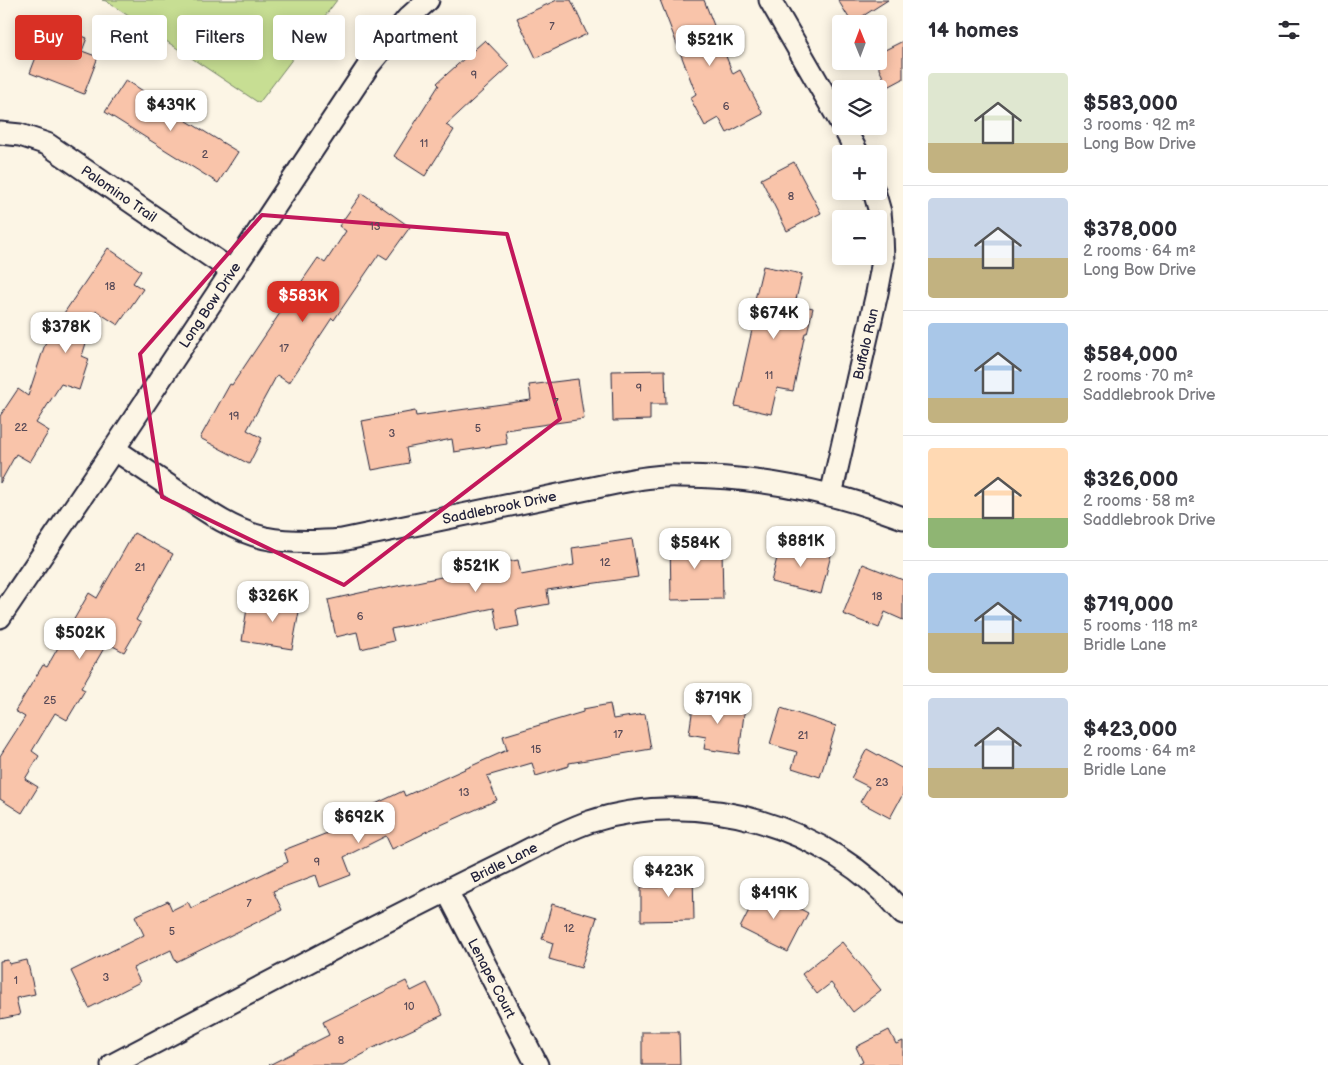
<!DOCTYPE html>
<html lang="en">
<head>
<meta charset="utf-8">
<style>
	:root { --surface:#fff; --page:#f7f7f7; --text:#2b2b33; --muted:#7c7c81; --line:#e1e1e2; --accent:#d93025 }
	body { margin:0; font-family:"Balsamiq Sans",sans-serif; background:var(--page); color:var(--text); height:100vh; display:flex; flex-direction:column; font-size:19px; white-space:nowrap }
	* { box-sizing:border-box; margin:0 }
	p { font-size:16px; color:var(--muted) }
	.icon { flex:none; width:28px; height:28px; fill:none; stroke:currentColor; stroke-width:2; stroke-linecap:round; stroke-linejoin:round }
	.map { position:relative; flex:1; overflow:hidden }
	.sheet { display:flex; flex-direction:column; background:var(--surface); width:425px }
	.sheet>* { flex:none }
	.banner { position:absolute; left:15px; top:15px; width:475px; height:45px; display:flex; gap:10px }
	.needle { width:32px; rotate:359deg }
	.buttons { position:absolute; left:832px; top:15px; display:grid; gap:10px }
	.buttons a { display:grid; place-items:center; width:55px; height:55px; border-radius:5px; background:var(--surface); box-shadow:0 2px 12px #0003; font-size:25px }
	.price { position:absolute; translate:-50% -42px; padding:0 11px; border-radius:10px; background:#fff; color:#222; font-size:16px; line-height:32px; filter:drop-shadow(0 1px 2px #0008) }
	.price::after { content:''; position:absolute; left:50%; top:30px; width:15px; height:11px; margin-left:-8px; background:inherit; clip-path:polygon(0 0,100% 0,50% 100%) }
	.price.selected { background:var(--accent); color:#fff }
	ul { padding:0; list-style:none }
	li { display:flex; align-items:center; gap:15px; height:125px; padding:0 25px }
	li+li { border-top:1px solid var(--line) }
	li span { display:grid; place-items:center; flex:none; width:140px; height:100px; border-radius:5px; color:#555 }
	li>.icon { margin-inline-start:auto }
	span .icon { width:60px; height:60px; fill:#fffc; stroke-width:1 }
	li b { font-size:21px }
	h2 { display:flex; justify-content:space-between; align-items:center; height:60px; padding:0 25px; font-size:21px }
	.chip { padding:0 18px; border-radius:5px; background:var(--surface); box-shadow:0 2px 12px #0003; font-size:18px; line-height:45px }
	.chip.selected { background:var(--accent); color:#fff }
	main { display:flex; flex:1; min-height:0 }
	.map>svg:first-child { display:block }
	.green { fill:#c7de93; stroke:#748067 }
	.building { fill:#f9c4aa; stroke:#22223b }
	.lines { fill:none; stroke-linecap:round; stroke-linejoin:round }
	.minor-casing { stroke:#22223b; stroke-width:25 }
	.minor { stroke:#fcf5e5; stroke-width:21 }
	.marked { fill:none; stroke:#c2185b; stroke-width:4; stroke-linejoin:round }
	.labels { text-anchor:middle; dominant-baseline:central; stroke-width:4; stroke-linejoin:round; paint-order:stroke }
	.number-label { font-size:11px; fill:#584a57 }
	.street-label { font-size:14px; fill:#22223b; stroke:#fcf5e5 }
</style>
</head>
<body>
<main>
<div class="map">
<svg width="903" height="1065" viewBox="0 0 903 1065">
	<rect width="100%" height="100%" fill="#fcf5e5"/>
	<filter id="ink" filterUnits="userSpaceOnUse"><feTurbulence type="fractalNoise" baseFrequency=".02" numOctaves="2"/><feDisplacementMap in="SourceGraphic" scale="10" xChannelSelector="R" yChannelSelector="G"/><feConvolveMatrix kernelMatrix="1 2 1 2 8 2 1 2 1" color-interpolation-filters="sRGB"/></filter>
	<g filter="url(#ink)">
		<path class="green" d="M102 0H337L259 103 106 1Z"/>
		<g class="building">
			<path d="M557 0H571L587 34 536 58 517 18Z"/>
			<path d="M660 0H704L733 74 740 70 763 114 727 133 719 118 705 126 690 98 696 94Z"/>
			<path d="M838 0H888L852 23Z"/>
			<path d="M49 23 87 38 82 51 98 57 84 94 30 73Z"/>
			<path d="M485 40 510 66 446 125 454 130 425 176 394 156 439 85 437 83Z"/>
			<path d="M903 41V79L888 87 879 69V53Z"/>
			<path d="M126 80 165 105 164 107 238 152 218 183 105 112Z"/>
			<path d="M794 162 821 213 787 231 761 179Z"/>
			<path d="M362 193 410 227 387 259 379 254 334 320 332 318 289 383 277 375 247 430 262 438 249 464 200 438 230 384 232 385 280 313 318 258 325 263 346 231 339 226Z"/>
			<path d="M108 248 141 271 133 283 143 289 118 325 96 311 82 356 89 359 79 390 61 384 36 423 49 431 30 462 16 454 0 483V416L18 389 28 396 53 320 58 322Z"/>
			<path d="M763 266 802 274 795 304 813 308 807 333H805L793 391 777 388 771 414 735 406 754 321 750 320Z"/>
			<path d="M665 370 666 404H650V420L613 421 612 371Z"/>
			<path d="M578 379 584 419 505 430 507 444 454 452 452 439 406 448 409 463 372 470 362 421 415 411 416 416 531 400 529 385Z"/>
			<path d="M134 533 173 554 136 620 141 623 124 652 107 643 81 688 85 690 67 720 55 713 32 751 39 756 25 779 38 787 22 813 0 799V756L25 717 15 711 43 665 47 667 89 593 97 598Z"/>
			<path d="M704 536V551L722 550 723 599 671 600 670 537Z"/>
			<path d="M632 539 638 577 547 590 549 604 516 610 519 626 498 630 494 608 391 629 394 641 361 649 357 632 336 637 328 600 382 588V589L486 568V566L518 560 521 575 574 565 572 548Z"/>
			<path d="M781 542 831 555 821 594 771 582Z"/>
			<path d="M863 564 903 580V620L885 612 879 628 843 614Z"/>
			<path d="M267 595 301 601 292 649 242 641 247 608 265 611Z"/>
			<path d="M694 700 745 706 739 754 704 749 706 737 689 734Z"/>
			<path d="M610 704 613 719 645 714 651 749 569 763V766L536 776 532 763 487 776 497 800 423 833V834L392 849 386 836 344 857 351 875 320 887 316 875 273 891 282 910 176 962 171 950 133 968 140 982 89 1008 71 971 144 935 135 916 168 901 172 910 188 902 191 908 288 862 284 850 358 821 354 814 403 791 405 796 507 750 503 736 583 712V709Z"/>
			<path d="M781 708 836 726 820 777 792 768 797 752 770 744Z"/>
			<path d="M867 749 903 769V794L890 818 860 802 869 787 851 778Z"/>
			<path d="M693 871 694 920 641 921V887H659L658 872Z"/>
			<path d="M760 888 808 913 788 952 740 928Z"/>
			<path d="M552 904 597 917 581 968 549 959 553 943 542 939Z"/>
			<path d="M842 942 881 990 853 1012 831 983 817 994 802 974Z"/>
			<path d="M8 960 9 964 27 960 35 994 16 998 20 1015 0 1019V961Z"/>
			<path d="M406 981 411 991 427 983 443 1015 369 1050V1051L343 1065H269L329 1035 323 1022Z"/>
			<path d="M889 1030 896 1044 903 1041V1065H857L863 1062 856 1047Z"/>
			<path d="M642 1032H679L680 1065H642Z"/>
		</g>
		<g class="lines">
			<g class="minor-casing">
				<g id="minor">
					<path d="M770 0 841 123"/>
					<path d="M843 126 858 154"/>
					<path id="s1" d="M0 133 20 135 47 144 232 271"/>
					<path id="s2" d="M114 449C136 464 159 479 181 494 207 512 234 531 265 538 290 543 317 542 342 540L616 483C637 479 658 475 680 476 756 476 831 491 903 518"/>
					<path id="s3" d="M831 495 877 293 883 261 882 234 880 212 874 191"/>
					<path id="s4" d="M0 617 114 449 369 65 408 18 428 0"/>
					<path id="s5" d="M447 891 537 1065"/>
					<path id="s6" d="M112 1065C200 1019 287 973 375 927 418 905 462 883 505 862 533 848 560 832 589 822 699 786 829 826 903 913"/>
				</g>
			</g>
			<use href="#minor" class="minor"/>
		</g>
	</g>
	<path class="marked" d="M262 215 507 234 560 419 344 585 162 497 140 354Z"/>
	<g class="labels">
		<g class="number-label">
			<text x="552" y="26">7</text>
			<text x="474" y="75">9</text>
			<text x="726" y="106">6</text>
			<text x="424" y="143">11</text>
			<text x="205" y="154">2</text>
			<text x="791" y="196">8</text>
			<text x="375" y="226">13</text>
			<text x="110" y="286">18</text>
			<text x="284" y="348">17</text>
			<text x="769" y="375">11</text>
			<text x="639" y="388">9</text>
			<text x="556" y="402">7</text>
			<text x="234" y="416">19</text>
			<text x="21" y="427">22</text>
			<text x="478" y="428">5</text>
			<text x="392" y="433">3</text>
			<text x="605" y="562">12</text>
			<text x="140" y="567">21</text>
			<text x="877" y="596">18</text>
			<text x="360" y="616">6</text>
			<text x="50" y="700">25</text>
			<text x="618" y="734">17</text>
			<text x="803" y="735">21</text>
			<text x="536" y="749">15</text>
			<text x="882" y="782">23</text>
			<text x="464" y="792">13</text>
			<text x="317" y="862">9</text>
			<text x="249" y="903">7</text>
			<text x="569" y="928">12</text>
			<text x="172" y="931">5</text>
			<text x="106" y="977">3</text>
			<text x="16" y="980">1</text>
			<text x="409" y="1006">10</text>
			<text x="341" y="1040">8</text>
		</g>
		<g class="street-label">
			<text stroke="none"><textPath href="#s1" startOffset="136">Palomino Trail</textPath></text>
			<text stroke="none"><textPath href="#s4" startOffset="376">Long Bow Drive</textPath></text>
			<text stroke="none"><textPath href="#s3" startOffset="155">Buffalo Run</textPath></text>
			<text stroke="none"><textPath href="#s2" startOffset="414">Saddlebrook Drive</textPath></text>
			<text stroke="none"><textPath href="#s6" startOffset="441">Bridle Lane</textPath></text>
			<text stroke="none"><textPath href="#s5" startOffset="98">Lenape Court</textPath></text>
		</g>
	</g>
</svg>
<div class="buttons">
<a><svg class="needle" viewBox="-14 -14 28 28"><path d="M0-13l5 13h-10z" fill="#e53935"/><path d="M0 13l5-13h-10z" fill="#7c7c81"/></svg></a>
<a><svg class="icon" aria-label="layers" viewBox="0 0 24 24"><path d="M12 4l9 5-9 5-9-5zM3 14l9 5 9-5"/></svg></a>
<a>+</a>
<a>−</a>
</div>
<b class="price" style="left:710px;top:67px">$521K</b>
<b class="price" style="left:171px;top:132px">$439K</b>
<b class="price selected" style="left:303px;top:323px">$583K</b>
<b class="price" style="left:774px;top:340px">$674K</b>
<b class="price" style="left:66px;top:354px">$378K</b>
<b class="price" style="left:801px;top:568px">$881K</b>
<b class="price" style="left:695px;top:570px">$584K</b>
<b class="price" style="left:476px;top:593px">$521K</b>
<b class="price" style="left:273px;top:623px">$326K</b>
<b class="price" style="left:80px;top:660px">$502K</b>
<b class="price" style="left:718px;top:725px">$719K</b>
<b class="price" style="left:359px;top:844px">$692K</b>
<b class="price" style="left:669px;top:898px">$423K</b>
<b class="price" style="left:774px;top:920px">$419K</b>
<div class="banner">
<a class="chip selected">Buy</a>
<a class="chip">Rent</a>
<a class="chip">Filters</a>
<a class="chip">New</a>
<a class="chip">Apartment</a>
</div>
</div>
<section class="sheet">
<h2>14 homes<svg class="icon" aria-label="filters" viewBox="0 0 24 24"><path d="M4 7h16M4 17h16"/><circle cx="9" cy="7" r="2"/><circle cx="15" cy="17" r="2"/></svg></h2>
<ul>
<li><span style="background:linear-gradient(#dfe7d0 70%,#c2b280 0)"><svg class="icon" aria-label="home" viewBox="0 0 24 24"><path d="M3 11l9-7 9 7M6 9v11h12V9"/></svg></span><div><b>$583,000</b><p>3 rooms · 92 m²</p><p>Long Bow Drive</p></div></li>
<li><span style="background:linear-gradient(#c9d6e8 60%,#c2b280 0)"><svg class="icon" aria-label="home" viewBox="0 0 24 24"><path d="M3 11l9-7 9 7M6 9v11h12V9"/></svg></span><div><b>$378,000</b><p>2 rooms · 64 m²</p><p>Long Bow Drive</p></div></li>
<li><span style="background:linear-gradient(#a9c7e8 75%,#c2b280 0)"><svg class="icon" aria-label="home" viewBox="0 0 24 24"><path d="M3 11l9-7 9 7M6 9v11h12V9"/></svg></span><div><b>$584,000</b><p>2 rooms · 70 m²</p><p>Saddlebrook Drive</p></div></li>
<li><span style="background:linear-gradient(#ffd9b3 70%,#8fb573 0)"><svg class="icon" aria-label="home" viewBox="0 0 24 24"><path d="M3 11l9-7 9 7M6 9v11h12V9"/></svg></span><div><b>$326,000</b><p>2 rooms · 58 m²</p><p>Saddlebrook Drive</p></div></li>
<li><span style="background:linear-gradient(#a9c7e8 60%,#c2b280 0)"><svg class="icon" aria-label="home" viewBox="0 0 24 24"><path d="M3 11l9-7 9 7M6 9v11h12V9"/></svg></span><div><b>$719,000</b><p>5 rooms · 118 m²</p><p>Bridle Lane</p></div></li>
<li><span style="background:linear-gradient(#c9d6e8 70%,#c2b280 0)"><svg class="icon" aria-label="home" viewBox="0 0 24 24"><path d="M3 11l9-7 9 7M6 9v11h12V9"/></svg></span><div><b>$423,000</b><p>2 rooms · 64 m²</p><p>Bridle Lane</p></div></li>
</ul>
</section>
</main>
</body>
</html>
